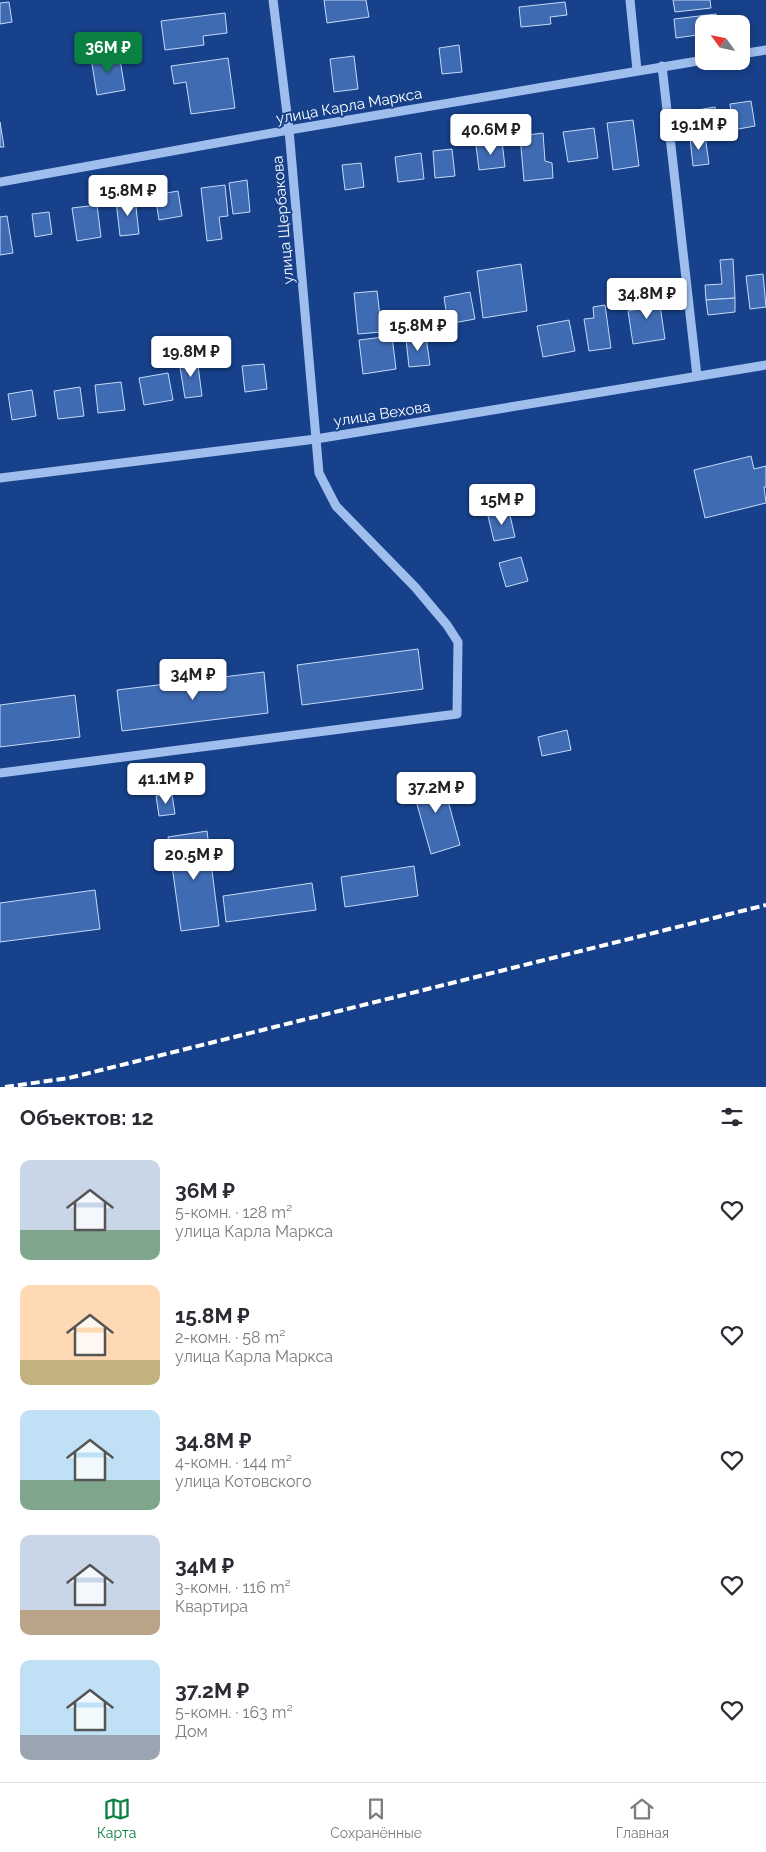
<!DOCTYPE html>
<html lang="ru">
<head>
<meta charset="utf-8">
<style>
	:root { --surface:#fff; --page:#f7f7f7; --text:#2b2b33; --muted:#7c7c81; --line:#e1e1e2; --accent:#0b8043 }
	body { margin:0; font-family:Raleway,sans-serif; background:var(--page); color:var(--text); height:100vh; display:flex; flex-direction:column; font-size:19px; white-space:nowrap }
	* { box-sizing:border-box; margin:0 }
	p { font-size:16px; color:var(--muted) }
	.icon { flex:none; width:28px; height:28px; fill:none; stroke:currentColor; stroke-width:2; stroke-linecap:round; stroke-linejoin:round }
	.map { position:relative; height:1087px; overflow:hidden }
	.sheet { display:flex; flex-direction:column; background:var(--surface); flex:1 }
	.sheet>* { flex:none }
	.needle { width:32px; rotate:303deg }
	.tools { position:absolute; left:695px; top:15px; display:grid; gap:10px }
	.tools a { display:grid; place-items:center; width:55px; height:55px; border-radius:10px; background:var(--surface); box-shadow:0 2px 12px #0003; font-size:25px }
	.price { position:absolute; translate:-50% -42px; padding:0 11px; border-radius:5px; background:#fff; color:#222; font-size:16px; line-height:32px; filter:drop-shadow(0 1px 2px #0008) }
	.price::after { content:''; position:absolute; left:50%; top:30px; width:15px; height:11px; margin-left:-8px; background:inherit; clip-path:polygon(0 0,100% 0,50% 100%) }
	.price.current { background:var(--accent); color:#fff }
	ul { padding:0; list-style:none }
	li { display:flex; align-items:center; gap:15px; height:125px; padding:0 20px }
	li span { display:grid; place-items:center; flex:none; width:140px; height:100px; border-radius:10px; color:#555 }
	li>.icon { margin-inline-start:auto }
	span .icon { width:60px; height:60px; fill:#fffc; stroke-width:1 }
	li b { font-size:21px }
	h2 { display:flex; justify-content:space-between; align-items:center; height:60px; padding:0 20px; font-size:21px }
	.dock { display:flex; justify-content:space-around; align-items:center; height:70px; border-top:1px solid var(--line); background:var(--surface); font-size:14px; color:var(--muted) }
	.dock a { display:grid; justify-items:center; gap:2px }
	.dock .current { color:var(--accent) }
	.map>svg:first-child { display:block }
	.building { fill:#3f6bb3; stroke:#c5dafa }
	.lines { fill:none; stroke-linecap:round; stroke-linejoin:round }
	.minor { stroke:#9fbeee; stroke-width:9 }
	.rail { stroke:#fff; stroke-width:4; stroke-dasharray:9 4; stroke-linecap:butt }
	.labels { text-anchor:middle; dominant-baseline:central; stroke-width:4; stroke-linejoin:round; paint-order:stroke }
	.street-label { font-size:15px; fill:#fff; stroke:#17418a }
</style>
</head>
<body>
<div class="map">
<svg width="766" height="1087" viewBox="0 0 766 1087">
	<rect width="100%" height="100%" fill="#17418a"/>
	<g class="building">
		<path d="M324 0H366L369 17 327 23Z"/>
		<path d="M673 0H710L711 8 675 12Z"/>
		<path d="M9 2 12 22 0 24V3Z"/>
		<path d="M565 2 567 15 550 17 551 24 521 27 519 7Z"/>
		<path d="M225 13 227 33 203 36 204 45 165 50 161 21Z"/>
		<path d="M716 14 717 24H704V34L676 38 674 19Z"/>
		<path d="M459 45 462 72 442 74 439 48Z"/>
		<path d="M119 53 125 90 97 95 91 58Z"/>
		<path d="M354 56 358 89 334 92 330 59Z"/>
		<path d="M228 58 235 108 191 114 186 82 174 84 171 66Z"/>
		<path d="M751 101 755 126 733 130 730 104Z"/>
		<path d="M715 107 719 128 689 133 686 112Z"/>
		<path d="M633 120 639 166 613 170 607 123Z"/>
		<path d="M0 122 4 147H0Z"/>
		<path d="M594 128 598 158 568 162 563 132Z"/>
		<path d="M543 133 545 161 552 163 553 178 524 181 520 136Z"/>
		<path d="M705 135 709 164 693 166 690 138Z"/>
		<path d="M502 141 505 167 479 170 476 145Z"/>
		<path d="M452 149 455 176 435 178 433 151Z"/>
		<path d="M421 153 424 179 398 182 395 157Z"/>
		<path d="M361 163 364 187 345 190 342 165Z"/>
		<path d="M247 180 250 212 233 214 229 183Z"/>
		<path d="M225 185 228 216 219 217 222 239 207 241 201 188Z"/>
		<path d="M178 191 182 216 159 220 155 195Z"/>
		<path d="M135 198 139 234 120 236 116 201Z"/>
		<path d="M97 205 101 237 77 241 72 208Z"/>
		<path d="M49 212 52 234 35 237 32 214Z"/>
		<path d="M7 216 13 253 0 255V217Z"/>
		<path d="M733 259 735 298 706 300 705 285 722 284 720 260Z"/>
		<path d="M521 264 527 311 483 318 477 271Z"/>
		<path d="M763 274 766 307 750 309 746 276Z"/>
		<path d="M377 291 382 332 358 334 354 293Z"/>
		<path d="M470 292 475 319 448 324 444 297Z"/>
		<path d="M658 292 665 339 633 344 628 311 639 309 637 295Z"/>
		<path d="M735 298V312L708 315 706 300Z"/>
		<path d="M605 305 611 348 589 351 584 319 594 318 593 307Z"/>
		<path d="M569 320 575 351 543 357 537 326Z"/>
		<path d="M392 336 396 369 363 374 359 340Z"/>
		<path d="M426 337 430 365 409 367 406 339Z"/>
		<path d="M197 358 202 396 185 398 179 361Z"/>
		<path d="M264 364 267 389 245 392 242 366Z"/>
		<path d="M168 373 173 400 144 405 139 378Z"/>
		<path d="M121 382 125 410 98 413 95 385Z"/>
		<path d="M80 387 84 416 58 419 54 391Z"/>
		<path d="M32 390 36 416 12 420 8 394Z"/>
		<path d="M751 456 754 469 766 466V487H764L766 503 705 518 694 470Z"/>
		<path d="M509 511 515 537 494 541 488 516Z"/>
		<path d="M521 557 528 581 506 587 499 563Z"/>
		<path d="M418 649 423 689 302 705 297 665Z"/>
		<path d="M264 672 268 713 122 731 117 690Z"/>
		<path d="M75 695 80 737 0 747V705Z"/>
		<path d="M567 730 571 750 542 756 538 737Z"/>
		<path d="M441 775 460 845 431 854 411 783Z"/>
		<path d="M172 794 175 814 159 816 156 796Z"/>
		<path d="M207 831 219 926 181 931 168 837Z"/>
		<path d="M414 866 418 896 345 907 341 877Z"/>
		<path d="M312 883 316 910 226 922 223 896Z"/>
		<path d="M95 890 100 929 0 942V903Z"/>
	</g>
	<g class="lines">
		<g class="minor">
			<path d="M630 0 637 70"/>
			<path d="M741 54 766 50"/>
			<path d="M662 66 697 376"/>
			<path d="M0 182 289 130 704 60"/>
			<path d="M0 478 316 439 766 365"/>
			<path d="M0 773 457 714 458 642 447 625 415 587 336 506 319 473 289 130 273 0"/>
		</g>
		<path class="rail" d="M5 1087 69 1078 766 905"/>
	</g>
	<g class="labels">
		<g class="street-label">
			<text transform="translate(349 106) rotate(-10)">улица Карла Маркса</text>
			<text transform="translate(283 220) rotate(-95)">улица Щербакова</text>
			<text transform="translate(382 414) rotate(-9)">улица Вехова</text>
		</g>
	</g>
</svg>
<div class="tools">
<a><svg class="needle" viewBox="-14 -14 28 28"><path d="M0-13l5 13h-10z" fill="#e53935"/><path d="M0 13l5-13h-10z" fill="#7c7c81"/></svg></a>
</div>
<b class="price current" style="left:108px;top:74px">36M ₽</b>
<b class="price" style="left:699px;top:151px">19.1M ₽</b>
<b class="price" style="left:491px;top:156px">40.6M ₽</b>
<b class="price" style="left:128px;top:217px">15.8M ₽</b>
<b class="price" style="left:647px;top:320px">34.8M ₽</b>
<b class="price" style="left:418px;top:352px">15.8M ₽</b>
<b class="price" style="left:191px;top:378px">19.8M ₽</b>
<b class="price" style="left:502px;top:526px">15M ₽</b>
<b class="price" style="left:193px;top:701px">34M ₽</b>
<b class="price" style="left:166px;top:805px">41.1M ₽</b>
<b class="price" style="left:436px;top:814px">37.2M ₽</b>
<b class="price" style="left:194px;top:881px">20.5M ₽</b>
</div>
<section class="sheet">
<h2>Объектов: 12<svg class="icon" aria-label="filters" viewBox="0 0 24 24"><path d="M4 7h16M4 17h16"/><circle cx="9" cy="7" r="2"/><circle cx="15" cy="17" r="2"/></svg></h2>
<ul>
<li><span style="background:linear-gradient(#c9d6e8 70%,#7fa58c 0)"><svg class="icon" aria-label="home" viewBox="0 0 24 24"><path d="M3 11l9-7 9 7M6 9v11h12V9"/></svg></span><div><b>36M ₽</b><p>5-комн. · 128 m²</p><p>улица Карла Маркса</p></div><svg class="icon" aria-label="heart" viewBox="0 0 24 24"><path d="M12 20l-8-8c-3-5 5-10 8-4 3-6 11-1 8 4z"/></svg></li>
<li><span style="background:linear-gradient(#ffd9b3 75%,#c2b280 0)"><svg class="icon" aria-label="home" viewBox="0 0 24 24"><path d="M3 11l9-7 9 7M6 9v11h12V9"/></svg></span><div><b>15.8M ₽</b><p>2-комн. · 58 m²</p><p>улица Карла Маркса</p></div><svg class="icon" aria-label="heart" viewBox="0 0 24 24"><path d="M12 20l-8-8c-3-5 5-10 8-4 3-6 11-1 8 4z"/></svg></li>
<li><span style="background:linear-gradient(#bfe0f5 70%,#7fa58c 0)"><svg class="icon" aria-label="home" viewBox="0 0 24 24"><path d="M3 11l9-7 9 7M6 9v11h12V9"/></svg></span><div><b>34.8M ₽</b><p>4-комн. · 144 m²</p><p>улица Котовского</p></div><svg class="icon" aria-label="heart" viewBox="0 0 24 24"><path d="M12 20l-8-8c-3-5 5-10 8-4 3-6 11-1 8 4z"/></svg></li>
<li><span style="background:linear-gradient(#c9d6e8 75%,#b9a48a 0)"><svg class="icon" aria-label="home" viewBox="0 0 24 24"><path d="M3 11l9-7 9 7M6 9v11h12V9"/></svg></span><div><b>34M ₽</b><p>3-комн. · 116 m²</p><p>Квартира</p></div><svg class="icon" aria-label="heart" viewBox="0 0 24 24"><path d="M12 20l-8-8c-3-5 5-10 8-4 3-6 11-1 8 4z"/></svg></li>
<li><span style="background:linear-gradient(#bfe0f5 75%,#9aa5b1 0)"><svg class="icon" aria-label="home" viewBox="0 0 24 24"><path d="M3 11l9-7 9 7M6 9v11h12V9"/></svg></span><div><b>37.2M ₽</b><p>5-комн. · 163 m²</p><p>Дом</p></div><svg class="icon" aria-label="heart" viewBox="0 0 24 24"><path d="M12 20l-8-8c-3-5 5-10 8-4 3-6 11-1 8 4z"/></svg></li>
</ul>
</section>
<nav class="dock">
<a class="current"><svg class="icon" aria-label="map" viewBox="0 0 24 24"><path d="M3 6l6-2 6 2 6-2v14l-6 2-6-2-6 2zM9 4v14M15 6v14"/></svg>Карта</a>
<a><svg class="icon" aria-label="saved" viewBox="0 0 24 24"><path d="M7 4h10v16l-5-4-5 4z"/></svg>Сохранённые</a>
<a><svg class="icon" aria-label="home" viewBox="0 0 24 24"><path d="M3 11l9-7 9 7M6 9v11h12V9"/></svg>Главная</a>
</nav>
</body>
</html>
